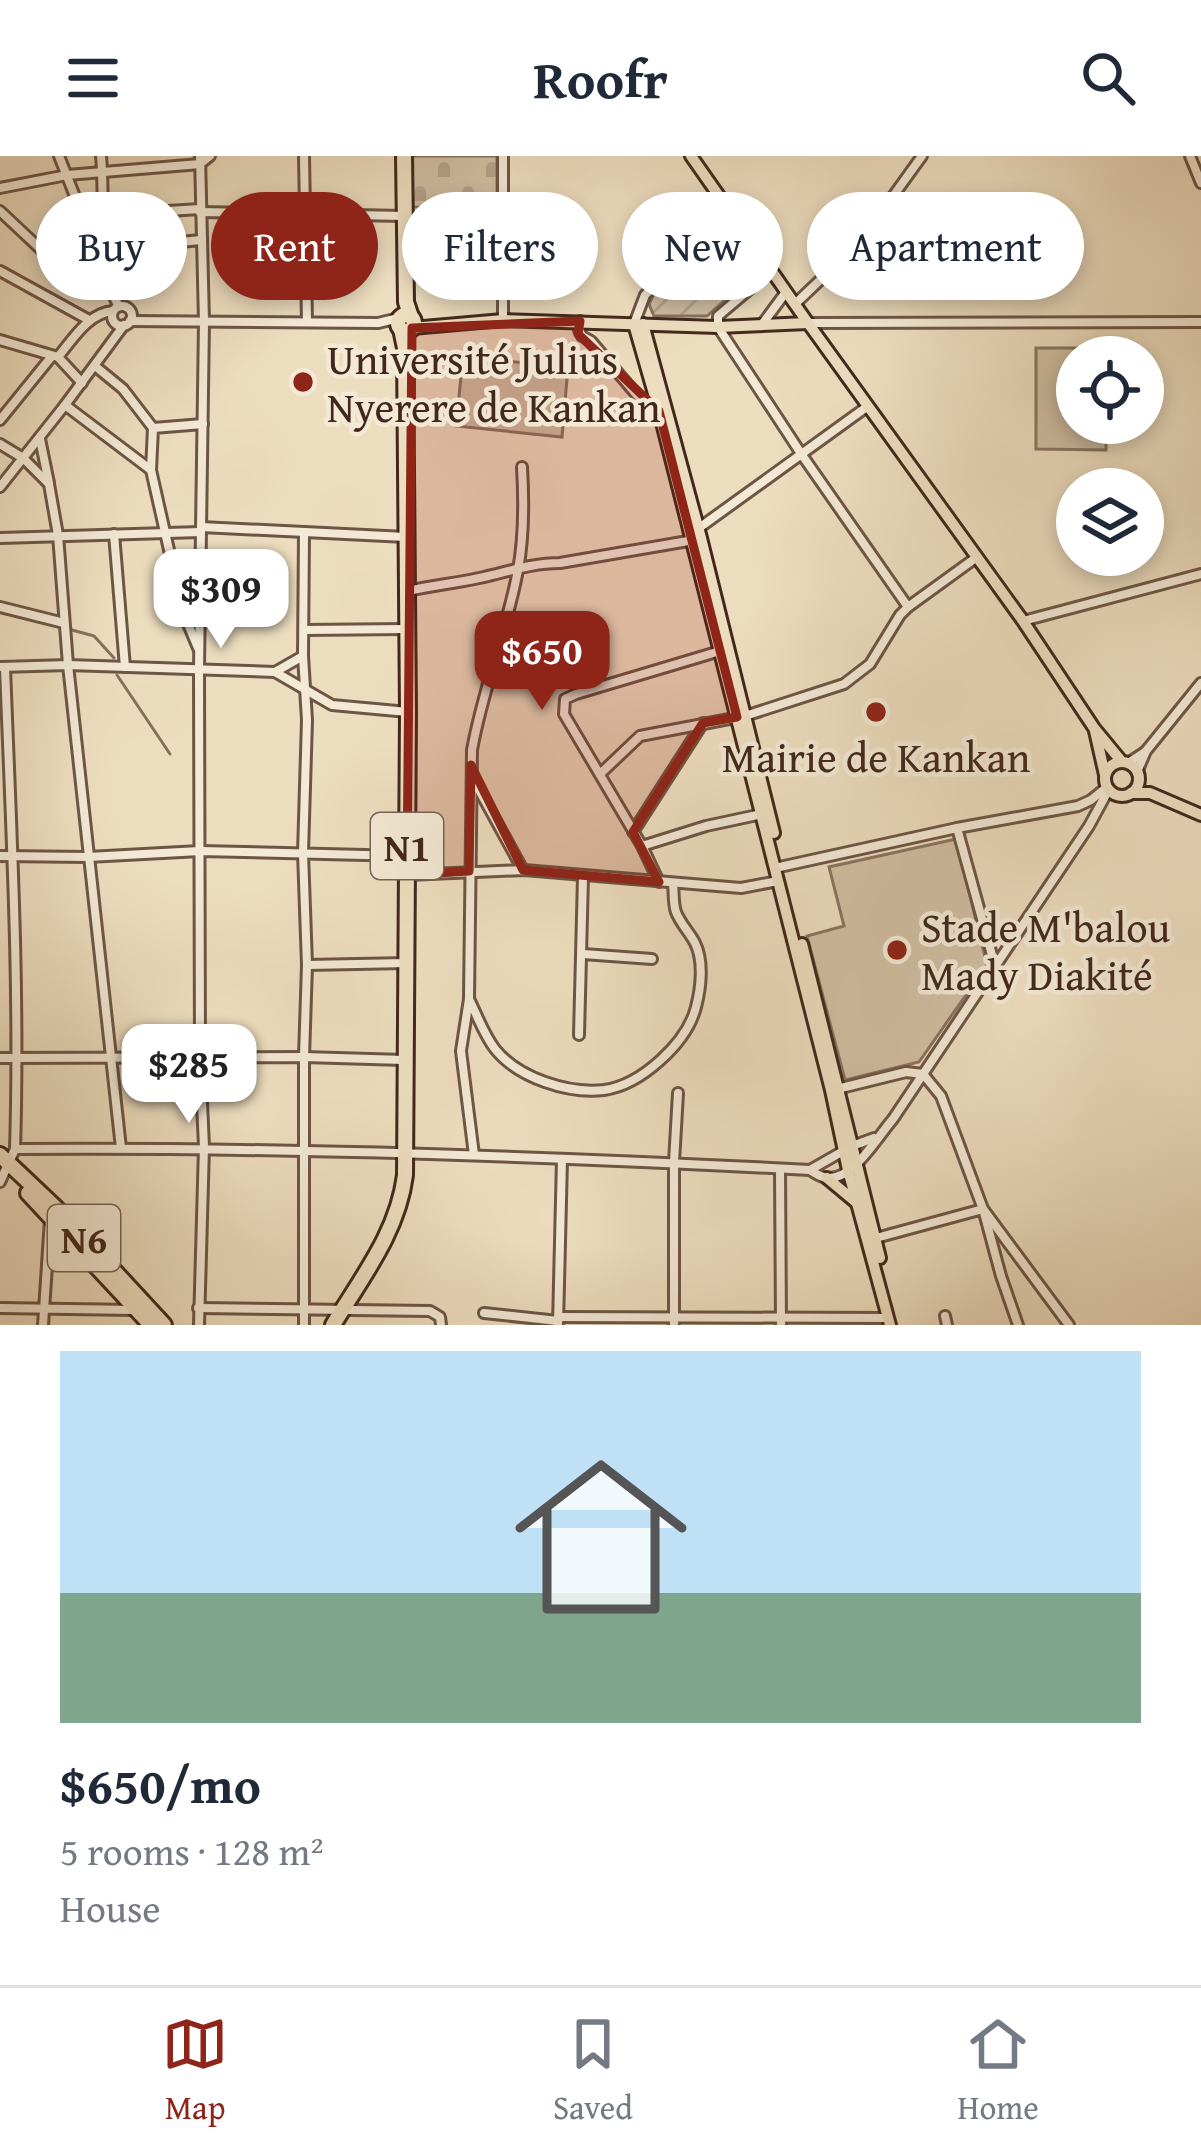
<!DOCTYPE html>
<html lang="en">
<head>
<meta charset="utf-8">
<style>
	:root { --surface:#fff; --page:#f2f2f3; --text:#1f2937; --muted:#747a83; --line:#e0e1e3; --accent:#8f2418 }
	body { margin:0; font-family:"Gentium Book Plus",serif; background:var(--page); color:var(--text); height:100vh; display:flex; flex-direction:column; font-size:45px; white-space:nowrap }
	* { box-sizing:border-box; margin:0 }
	p { font-size:39px; color:var(--muted) }
	.icon { flex:none; width:66px; height:66px; fill:none; stroke:currentColor; stroke-width:2; stroke-linecap:round; stroke-linejoin:round }
	.map { position:relative; height:1169px; overflow:hidden }
	.details { display:flex; flex-direction:column; background:var(--surface); flex:1 }
	.details>* { flex:none }
	.banner { position:absolute; left:36px; top:36px; width:1131px; height:108px; display:flex; gap:24px }
	.controls { position:absolute; left:1056px; top:180px; display:grid; gap:24px }
	.controls a { display:grid; place-items:center; width:108px; height:108px; border-radius:50%; background:var(--surface); box-shadow:0 6px 18px #0003; font-size:60px }
	.price { position:absolute; translate:-50% -102px; padding:0 27px; border-radius:24px; background:#fff; color:#222; font-size:39px; line-height:78px; filter:drop-shadow(0 3px 6px #0008) }
	.price::after { content:''; position:absolute; left:50%; top:72px; width:36px; height:27px; margin-left:-18px; background:inherit; clip-path:polygon(0 0,100% 0,50% 100%) }
	.price.active { background:var(--accent); color:#fff }
	ul { padding:0; list-style:none }
	li { display:grid; align-content:center; gap:24px; height:636px; padding:0 60px }
	li span { display:grid; place-items:center; height:372px; border-radius:0px; color:#555 }
	li>.icon { margin-inline-start:auto }
	span .icon { width:216px; height:216px; fill:#fffc; stroke-width:1 }
	li b { font-size:51px }
	.pill { padding:0 42px; border-radius:54px; background:var(--surface); box-shadow:0 6px 18px #0003; font-size:42px; line-height:108px }
	.pill.active { background:var(--accent); color:#fff }
	header { display:flex; justify-content:space-between; align-items:center; height:156px; padding:0 60px; background:var(--surface); font-size:54px; font-weight:700 }
	.tab-bar { display:flex; justify-content:space-around; align-items:center; height:168px; border-top:3px solid var(--line); background:var(--surface); font-size:33px; color:var(--muted) }
	.tab-bar a { display:grid; justify-items:center; gap:6px }
	.tab-bar .active { color:var(--accent) }
	.map>svg:first-child { display:block }
	.cemetery { fill:url(#cemetery-stones); stroke:#897360; stroke-width:3 }
	.garden { fill:url(#garden-furrows); stroke:#897360; stroke-width:3 }
	.pitch { fill:#d0bea3; stroke:#897360; stroke-width:3 }
	.lines { fill:none; stroke-linecap:round; stroke-linejoin:round }
	.stream { stroke:#866f5d; stroke-width:3 }
	.minor-casing { stroke:#6d5545; stroke-width:14 }
	.major-casing { stroke:#42281c; stroke-width:16 }
	.highway-casing { stroke:#42281c; stroke-width:20 }
	.minor { stroke:#f3e9d5; stroke-width:8 }
	.major { stroke:#edddbf; stroke-width:10 }
	.highway { stroke:#edddbf; stroke-width:14 }
	.marked { fill:#8f2418; fill-opacity:0.2; stroke:#8f2418; stroke-width:9; stroke-linejoin:round }
	.poi-dot { fill:#8f2418; stroke:#f3e9d5; stroke-width:4.5 }
	.labels { text-anchor:middle; dominant-baseline:central; stroke-width:9; stroke-linejoin:round; paint-order:stroke }
	.shield { fill:#f3e9d5; stroke:#776254; stroke-width:3 }
	.shield-label { font-size:39px; font-weight:bold; fill:#42281c }
	.poi-label { font-size:42px; fill:#42281c; stroke:#f3e9d5; text-anchor:start }
</style>
</head>
<body>
<header><svg class="icon" aria-label="menu" viewBox="0 0 24 24"><path d="M4 6h16M4 12h16M4 18h16"/></svg>Roofr<svg class="icon" aria-label="search" viewBox="0 0 24 24"><circle cx="10" cy="10" r="6"/><path d="M15 15l6 6"/></svg></header>
<div class="map">
<svg width="1201" height="1169" viewBox="0 0 1201 1169">
	<defs>
		<pattern id="cemetery-stones" width="16" height="16" patternUnits="userSpaceOnUse" patternTransform="scale(3)"><rect width="16" height="16" fill="#d0bea3"/><path d="M2 7V4a2 2 0 0 1 4 0v3zM10 15v-3a2 2 0 0 1 4 0v3z" fill="#b4a38c"/></pattern>
		<pattern id="garden-furrows" width="10" height="10" patternUnits="userSpaceOnUse" patternTransform="scale(3)"><rect width="10" height="10" fill="#d0bea3"/><path d="M-1 1l2-2M0 10L10 0M9 11l2-2" fill="none" stroke="#b4a38c"/></pattern>
	</defs>
	<rect width="100%" height="100%" fill="#edddbf"/>
	<filter id="stains"><feTurbulence type="fractalNoise" baseFrequency=".00167" numOctaves="4"/><feColorMatrix values="0 0 0 0 .2 0 0 0 0 .09 0 0 0 0 .02 0 0 0 .5 -.17"/></filter>
	<radialGradient id="worn" r=".72"><stop offset=".6" stop-color="#630" stop-opacity="0"/><stop offset="1" stop-color="#630" stop-opacity=".3"/></radialGradient>
	<path class="cemetery" d="M412 0H497V52L412 51Z"/>
	<path class="garden" d="M735 75 761 112 707 160H654L649 148 655 136Z"/>
	<g class="pitch">
		<path d="M1036 192H1106V201H1077V267H1106V294L1036 293Z"/>
		<path d="M463 201 568 211 562 281 456 270Z"/>
		<path d="M956 683 987 809 919 906 845 924 807 780 844 770 829 711Z"/>
	</g>
	<g class="lines">
		<g class="stream">
			<path d="M72 474 94 480 114 502"/>
			<path d="M117 519 170 598"/>
		</g>
		<g class="minor-casing">
			<g id="minor">
				<path d="M59 0 89 76 105 110"/>
				<path d="M101 0C105 38 98 121 119 150"/>
				<path d="M304 0 307 166"/>
				<path d="M1190 0 1201 27"/>
				<path d="M0 32 67 19 200 8 210 0"/>
				<path d="M0 55 50 102 66 109 109 117"/>
				<path d="M200 56 404 60"/>
				<path d="M103 59 200 53"/>
				<path d="M107 93 201 84"/>
				<path d="M0 115 89 164"/>
				<path d="M771 115 718 160V171L802 299 908 451"/>
				<path d="M795 148 860 86 922 0"/>
				<circle cx="122" cy="160" r="10"/>
				<path d="M503 164V0"/>
				<path d="M130 165 378 167 399 162"/>
				<path d="M580 165 579 174 582 180 591 185 647 251 660 255"/>
				<path d="M763 167 786 136"/>
				<path d="M809 167 1201 166"/>
				<path d="M634 168 645 139 651 133 739 68"/>
				<path d="M0 184 58 201 82 227"/>
				<path d="M58 201C73 183 88 157 113 155"/>
				<path d="M95 210 123 233 153 272"/>
				<path d="M65 249 151 314 183 456 198 492"/>
				<path d="M0 264 52 200"/>
				<path d="M40 283 49 327"/>
				<path d="M0 288 23 302 49 328 58 379 68 509 121 992"/>
				<path d="M151 314 153 272 203 268"/>
				<path d="M0 331 65 249 124 169"/>
				<path d="M201 371 406 381"/>
				<path d="M699 372 868 250"/>
				<path d="M304 376 303 500 307 564 303 697 307 809 304 901V1169"/>
				<path d="M114 378 125 511"/>
				<path d="M0 382 201 376"/>
				<path d="M408 435C433 429 459 427 484 421 510 415 533 407 560 407L694 384"/>
				<path d="M0 451 64 467"/>
				<path d="M1023 465 1201 418"/>
				<path d="M304 474 406 473"/>
				<path d="M1 511 68 509 275 516 332 549 408 556"/>
				<path d="M5 511C11 671 20 833 15 993"/>
				<path d="M275 516 303 500"/>
				<path d="M1128 607 1145 596"/>
				<path d="M1137 616 1146 595 1201 527"/>
				<path d="M600 618 640 580 745 560 844 528 870 508 900 459 908 451 977 401"/>
				<path d="M472 621 523 714"/>
				<path d="M957 672 995 810"/>
				<path d="M633 676 703 567"/>
				<path d="M642 690 706 670 762 658"/>
				<path d="M0 700 88 701 200 695 405 700"/>
				<path d="M775 712 957 672 1078 650 1091 644 1107 631"/>
				<path d="M408 719 524 714 741 732 778 725"/>
				<path d="M659 726 642 690 564 558 565 543 576 538 720 495"/>
				<path d="M583 798 652 803"/>
				<path d="M307 809 407 807"/>
				<path d="M469 843C477 859 484 879 495 893 518 922 568 938 604 934 641 929 687 887 696 851 701 832 704 805 695 787 690 777 680 767 676 756 673 748 674 736 673 728"/>
				<path d="M579 879 583 721"/>
				<path d="M0 902 304 901 404 904"/>
				<path d="M837 933 906 916 923 918 941 940 983 1053 1001 1120 1018 1169"/>
				<path d="M474 999 461 895 469 843 472 594C483 532 507 474 518 414 524 381 524 344 522 311"/>
				<path d="M780 1013 781 1169"/>
				<path d="M810 1014 852 990 874 982"/>
				<path d="M0 1026 15 993C280 991 545 1000 810 1014 814 1017 823 1022 828 1022 853 1024 878 980 893 963L1089 670 1109 633"/>
				<path d="M876 1082 983 1053 1069 1169"/>
				<path d="M0 1152 135 1154"/>
				<path d="M198 1152 430 1155 440 1161 441 1169"/>
				<path d="M484 1157 558 1165"/>
				<path d="M945 1160 947 1169"/>
				<path d="M558 1161 887 1162"/>
				<path d="M43 1169 50 1064"/>
				<path d="M199 1169 204 991 200 903 199 513 204 166 200 0"/>
				<path d="M558 1169 562 1003"/>
				<path d="M674 1169V1006L678 937"/>
			</g>
		</g>
		<g class="major-casing">
			<g id="major">
				<path d="M691 0 808 167 1023 465 1094 572 1122 606"/>
				<path d="M634 168 659 255 831 934 848 1014 890 1169"/>
				<path d="M643 168 701 382 774 677"/>
				<path d="M412 172 503 164 718 171 808 167"/>
				<path d="M1095 575 1105 619"/>
				<circle cx="1122" cy="623" r="17"/>
				<path d="M1131 637H1150L1201 659"/>
				<path d="M802 788 880 1102"/>
				<path d="M827 1022 857 1047"/>
			</g>
		</g>
		<g class="highway-casing">
			<g id="highway">
				<path d="M404 0 406 146 411 161"/>
				<circle cx="406" cy="167" r="8"/>
				<path d="M0 999 56 1052 164 1169"/>
				<path d="M28 1037 151 1169"/>
				<path d="M333 1169C362 1121 398 1076 405 1019L408 556 405 192 401 173"/>
			</g>
		</g>
		<use href="#minor" class="minor"/>
		<use href="#major" class="major"/>
		<use href="#highway" class="highway"/>
	</g>
	<path class="marked" d="M580 165 578 178 659 255 737 561 703 567 633 676 659 726 523 714 471 609 469 715 407 719 412 172Z"/>
	<g class="poi-dot">
		<circle cx="303" cy="226" r="12"/>
		<circle cx="876" cy="556" r="12"/>
		<circle cx="897" cy="794" r="12"/>
	</g>
	<g class="labels">
		<g class="shield">
			<rect x="371" y="657" width="72" height="66" rx="9"/>
			<rect x="48" y="1049" width="72" height="66" rx="9"/>
		</g>
		<g class="shield-label">
			<text x="407" y="690">N1</text>
			<text x="84" y="1082">N6</text>
		</g>
		<g class="poi-label">
			<text x="327" y="202">Université Julius<tspan x="327" dy="48">Nyerere de Kankan</tspan></text>
			<text x="876" y="600" text-anchor="middle">Mairie de Kankan</text>
			<text x="921" y="770">Stade M'balou<tspan x="921" dy="48">Mady Diakité</tspan></text>
		</g>
	</g>
	<rect width="100%" height="100%" filter="url(#stains)"/>
	<rect width="100%" height="100%" fill="url(#worn)"/>
</svg>
<div class="controls">
<a><svg class="icon" aria-label="locate" viewBox="0 0 24 24"><circle cx="12" cy="12" r="6"/><path d="M12 2v4M12 18v4M2 12h4M18 12h4"/></svg></a>
<a><svg class="icon" aria-label="layers" viewBox="0 0 24 24"><path d="M12 4l9 5-9 5-9-5zM3 14l9 5 9-5"/></svg></a>
</div>
<b class="price" style="left:221px;top:495px">$309</b>
<b class="price active" style="left:542px;top:557px">$650</b>
<b class="price" style="left:189px;top:970px">$285</b>
<div class="banner">
<a class="pill">Buy</a>
<a class="pill active">Rent</a>
<a class="pill">Filters</a>
<a class="pill">New</a>
<a class="pill">Apartment</a>
</div>
</div>
<section class="details">
<ul>
<li><span style="background:linear-gradient(#bfe0f5 65%,#7fa58c 0)"><svg class="icon" aria-label="home" viewBox="0 0 24 24"><path d="M3 11l9-7 9 7M6 9v11h12V9"/></svg></span><div><b>$650/mo</b><p>5 rooms · 128 m²</p><p>House</p></div></li>
</ul>
</section>
<nav class="tab-bar">
<a class="active"><svg class="icon" aria-label="map" viewBox="0 0 24 24"><path d="M3 6l6-2 6 2 6-2v14l-6 2-6-2-6 2zM9 4v14M15 6v14"/></svg>Map</a>
<a><svg class="icon" aria-label="saved" viewBox="0 0 24 24"><path d="M7 4h10v16l-5-4-5 4z"/></svg>Saved</a>
<a><svg class="icon" aria-label="home" viewBox="0 0 24 24"><path d="M3 11l9-7 9 7M6 9v11h12V9"/></svg>Home</a>
</nav>
</body>
</html>
